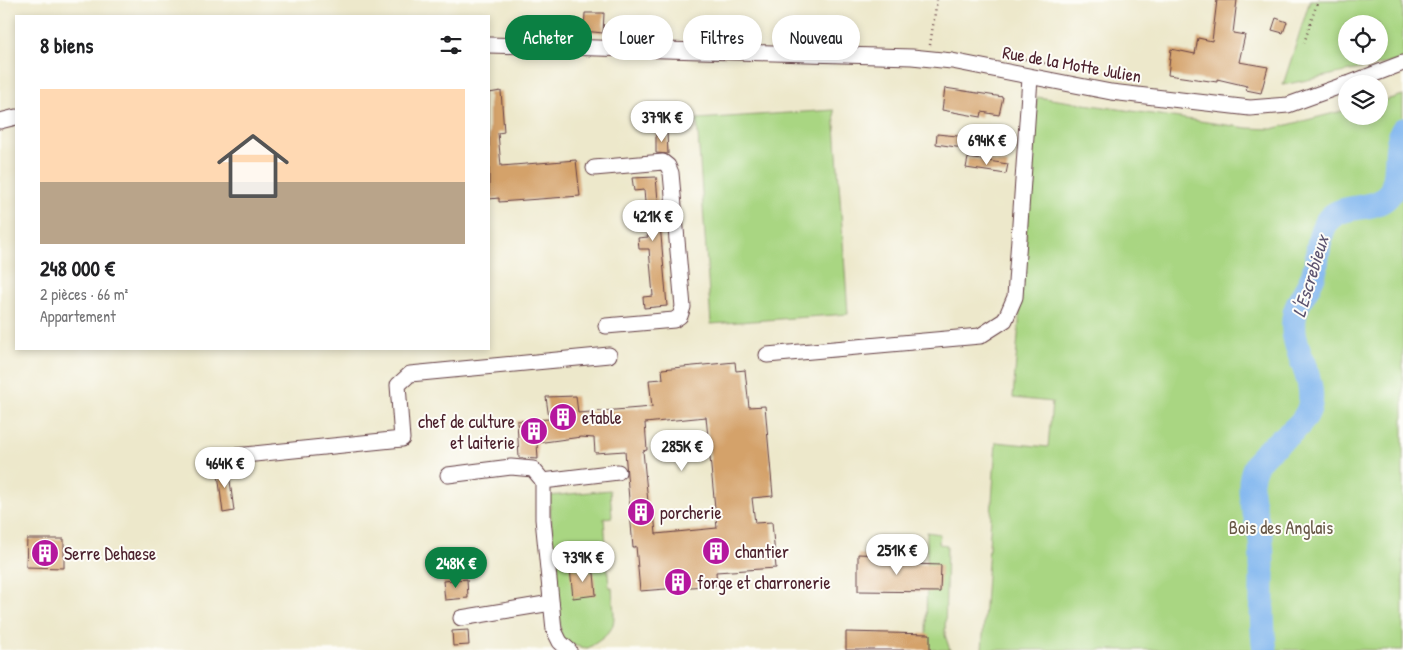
<!DOCTYPE html>
<html lang="fr">
<head>
<meta charset="utf-8">
<style>
	:root { --surface:#fff; --page:#f6f6f6; --text:#202124; --muted:#757577; --line:#e0e0e0; --accent:#0b8043 }
	body { margin:0; font-family:"Patrick Hand",sans-serif; background:var(--page); color:var(--text); height:100vh; display:flex; flex-direction:column; font-size:19px; white-space:nowrap }
	* { box-sizing:border-box; margin:0 }
	p { font-size:16px; color:var(--muted) }
	.icon { flex:none; width:28px; height:28px; fill:none; stroke:currentColor; stroke-width:2; stroke-linecap:round; stroke-linejoin:round }
	.map { position:relative; flex:1; overflow:hidden }
	.sheet { position:absolute; left:15px; top:15px; width:475px; height:335px; display:flex; flex-direction:column; background:var(--surface); border-radius:0px; box-shadow:0 2px 8px #0003 }
	.sheet>* { flex:none }
	.banner { position:absolute; left:505px; top:15px; width:475px; height:45px; display:flex; gap:10px }
	.fabs { position:absolute; left:1338px; top:15px; display:grid; gap:10px }
	.fabs a { display:grid; place-items:center; width:50px; height:50px; border-radius:50%; background:var(--surface); box-shadow:0 2px 8px #0003; font-size:25px }
	.price { position:absolute; translate:-50% -42px; padding:0 11px; border-radius:18px; background:#fff; color:#222; font-size:16px; line-height:32px; filter:drop-shadow(0 1px 2px #0008) }
	.price::after { content:''; position:absolute; left:50%; top:30px; width:15px; height:11px; margin-left:-8px; background:inherit; clip-path:polygon(0 0,100% 0,50% 100%) }
	.price.current { background:var(--accent); color:#fff }
	ul { padding:0; list-style:none }
	li { display:grid; align-content:center; gap:10px; height:265px; padding:0 25px }
	li+li { border-top:1px solid var(--line) }
	li span { display:grid; place-items:center; height:155px; border-radius:0px; color:#555 }
	li>.icon { margin-inline-start:auto }
	span .icon { width:90px; height:90px; fill:#fffc; stroke-width:1 }
	li b { font-size:21px }
	h2 { display:flex; justify-content:space-between; align-items:center; height:60px; padding:0 25px; font-size:21px }
	.tag { padding:0 18px; border-radius:22px; background:var(--surface); box-shadow:0 2px 8px #0003; font-size:18px; line-height:45px }
	.tag.current { background:var(--accent); color:#fff }
	.map>svg:first-child { display:block }
	.green { fill:#a9d682; stroke:#7a7a56; fill-rule:evenodd }
	.lines { fill:none; stroke-linecap:round; stroke-linejoin:round }
	.river { stroke:#80b6ef; stroke-width:25 }
	.building { fill:#d4a26b; fill-rule:evenodd }
	.minor-casing { stroke:#623d43; stroke-width:17 }
	.path { stroke:#623d43; stroke-width:2.5; stroke-dasharray:1 4; stroke-linecap:butt }
	.minor { stroke:#fff; stroke-width:15 }
	.labels { text-anchor:middle; dominant-baseline:central; stroke-width:4; stroke-linejoin:round; paint-order:stroke }
	.street-label { font-size:18px; fill:#4a1f2b; stroke:#fdfcf7 }
	.poi-label { font-size:18px; fill:#4a1f2b; stroke:#fdfcf7; text-anchor:start }
	.park-label { font-size:18px; fill:#665645; stroke:#fdfcf7 }
	.water-label { font-size:19px; font-style:italic; fill:#5d5470; stroke:#fdfcf7 }
</style>
</head>
<body>
<div class="map">
<svg width="1403" height="650" viewBox="0 0 1403 650">
	<rect width="100%" height="100%" fill="#fdfcf7"/>
	<filter id="ink" filterUnits="userSpaceOnUse"><feTurbulence type="fractalNoise" baseFrequency=".02" numOctaves="2"/><feDisplacementMap in="SourceGraphic" scale="10" xChannelSelector="R" yChannelSelector="G"/><feConvolveMatrix kernelMatrix="1 2 1 2 8 2 1 2 1" color-interpolation-filters="sRGB"/></filter>
	<filter id="wash" filterUnits="userSpaceOnUse"><feTurbulence type="fractalNoise" baseFrequency=".0096" numOctaves="4" result="noise"/><feDisplacementMap in="SourceGraphic" scale="20" xChannelSelector="R" yChannelSelector="G"/><feGaussianBlur stdDeviation="1.12" result="paint"/><feColorMatrix in="noise" values="0 0 0 0 0 0 0 0 0 0 0 0 0 0 0 0 0 1.4 0 .05"/><feComposite in="paint" operator="in"/></filter>
	<g filter="url(#wash)">
		<rect width="100%" height="100%" fill="#ede8cb"/>
		<g class="green">
			<path d="M1310 0H1403V60L1283 85ZM1346 24H1379V56H1346Z"/>
			<path d="M1403 95V650H982L996 442 1048 447 1052 402 1013 398 1037 97 1247 128 1272 129 1346 110V116H1379V102Z"/>
			<path d="M834 110 848 314 711 324 697 119Z"/>
			<path d="M610 490 612 517 604 518 609 587H612C614 624 621 628 588 648 578 647 568 645 561 637L549 496Z"/>
			<path d="M927 532 940 534 939 544 947 545 945 635 950 650H926Z"/>
		</g>
		<g class="lines">
			<path class="river" d="M1265 650C1259 613 1264 577 1261 541 1258 516 1244 491 1255 467 1267 442 1304 433 1310 405 1316 374 1287 346 1295 313 1298 300 1308 289 1313 276 1321 255 1314 220 1342 211 1356 206 1378 208 1388 196 1402 177 1392 149 1403 130"/>
		</g>
		<g id="blocks">
			<g class="building">
				<path d="M1217 0H1237L1233 33 1245 35 1239 62 1268 67 1261 93 1246 90 1247 86 1217 79V82L1168 75 1171 49 1195 54 1198 38 1212 41Z"/>
				<path d="M585 13H604L603 33 584 31Z"/>
				<path d="M1276 18 1287 22 1283 33 1272 30Z"/>
				<path d="M945 88 1003 97 999 115 982 112 981 117 942 110Z"/>
				<path d="M501 91 504 132 498 133 501 166 576 160 580 196 499 202V198L489 199V93Z"/>
				<path d="M656 132H667L668 154 656 153Z"/>
				<path d="M937 134 977 138 976 150 936 144Z"/>
				<path d="M968 158 1008 164 1006 174 966 168Z"/>
				<path d="M656 177 667 306 644 308 643 297 653 296 649 249H639L638 238 648 237 644 190 634 191 632 178Z"/>
				<path d="M735 362 736 371 745 370 749 407 765 406 773 496 752 498 755 523 772 522 776 568 716 572 717 585 640 591 636 546 633 548 625 451 595 453 594 438 581 437 537 443 538 459 519 458 517 421 549 419 546 397 576 396 578 413 652 407 649 380 663 379 662 369ZM706 417 717 528 656 534 654 513 649 512 643 451 647 450 645 423Z"/>
				<path d="M221 465 228 466 234 511 223 513 217 466Z"/>
				<path d="M27 539H64V568L26 567Z"/>
				<path d="M858 554 882 555V563L941 565 940 592 858 591Z"/>
				<path d="M570 568 594 573 596 595 573 598Z"/>
				<path d="M467 579 468 598 445 600 443 581Z"/>
				<path d="M468 630 469 645 453 646 452 631Z"/>
				<path d="M846 632 930 634V650H846Z"/>
			</g>
		</g>
	</g>
	<g filter="url(#ink)">
		<use href="#blocks" fill-opacity="0" stroke="#623d43" stroke-width="1"/>
		<g class="lines">
			<g class="minor-casing">
				<g id="minor">
					<path d="M489 45 912 57 952 61 1111 92 1250 108 1288 105 1346 84"/>
					<path d="M1348 84 1403 63"/>
					<path d="M0 121 16 117"/>
					<path d="M594 168 663 162 668 166 671 173 683 307 680 316 674 320 606 326"/>
					<path d="M767 355 980 336 1005 320 1015 297 1030 78"/>
					<path d="M225 457 402 439 398 385 410 374 609 355"/>
					<path d="M448 475 511 467 533 469 543 481"/>
					<path d="M461 618 551 603"/>
					<path d="M569 650 560 642 554 630 543 519V481L618 472"/>
				</g>
			</g>
			<g class="path">
				<path d="M1304 43 1318 0"/>
				<path d="M930 45 937 0"/>
				<path d="M1015 57 1059 66"/>
			</g>
			<use href="#minor" class="minor"/>
		</g>
	</g>
	<defs>
		<g id="building-disc" transform="scale(1.4375)"><circle r="9.5" fill="#b5179e" stroke="#fdfcf7"/><path d="M-4-6H4V6H1V3H-1V6H-4ZM-2.5-4.3h1.7v1.8h-1.7ZM.8-4.3h1.7v1.8H.8ZM-2.5-1h1.7V.8h-1.7ZM.8-1h1.7V.8H.8Z" fill="#fff"/></g>
	</defs>
	<g fill-rule="evenodd">
		<use href="#building-disc" x="563" y="417"/>
		<use href="#building-disc" x="534" y="431"/>
		<use href="#building-disc" x="641" y="512"/>
		<use href="#building-disc" x="716" y="551"/>
		<use href="#building-disc" x="45" y="553"/>
		<use href="#building-disc" x="678" y="582"/>
	</g>
	<g class="labels">
		<g class="street-label">
			<text transform="translate(1072 64) rotate(10)">Rue de la Motte Julien</text>
		</g>
		<g class="poi-label">
			<text x="582" y="417">etable</text>
			<text x="515" y="421" text-anchor="end">chef de culture<tspan x="515" dy="21">et laiterie</tspan></text>
			<text x="660" y="512">porcherie</text>
			<text x="735" y="551">chantier</text>
			<text x="64" y="553">Serre Dehaese</text>
			<text x="697" y="582">forge et charronerie</text>
		</g>
		<g class="park-label">
			<text x="1281" y="527">Bois des Anglais</text>
		</g>
		<g class="water-label">
			<text transform="translate(1310 276) rotate(-73)">L'Escrebieux</text>
		</g>
	</g>
</svg>
<div class="fabs">
<a><svg class="icon" aria-label="locate" viewBox="0 0 24 24"><circle cx="12" cy="12" r="6"/><path d="M12 2v4M12 18v4M2 12h4M18 12h4"/></svg></a>
<a><svg class="icon" aria-label="layers" viewBox="0 0 24 24"><path d="M12 4l9 5-9 5-9-5zM3 14l9 5 9-5"/></svg></a>
</div>
<b class="price" style="left:662px;top:143px">379K €</b>
<b class="price" style="left:987px;top:166px">694K €</b>
<b class="price" style="left:653px;top:242px">421K €</b>
<b class="price" style="left:682px;top:472px">285K €</b>
<b class="price" style="left:225px;top:489px">464K €</b>
<b class="price" style="left:897px;top:576px">251K €</b>
<b class="price" style="left:583px;top:583px">739K €</b>
<b class="price current" style="left:456px;top:589px">248K €</b>
<div class="banner">
<a class="tag current">Acheter</a>
<a class="tag">Louer</a>
<a class="tag">Filtres</a>
<a class="tag">Nouveau</a>
</div>
<section class="sheet">
<h2>8 biens<svg class="icon" aria-label="filters" viewBox="0 0 24 24"><path d="M4 7h16M4 17h16"/><circle cx="9" cy="7" r="2"/><circle cx="15" cy="17" r="2"/></svg></h2>
<ul>
<li><span style="background:linear-gradient(#ffd9b3 60%,#b9a48a 0)"><svg class="icon" aria-label="home" viewBox="0 0 24 24"><path d="M3 11l9-7 9 7M6 9v11h12V9"/></svg></span><div><b>248 000 €</b><p>2 pièces · 66 m²</p><p>Appartement</p></div></li>
</ul>
</section>
</div>
</body>
</html>
